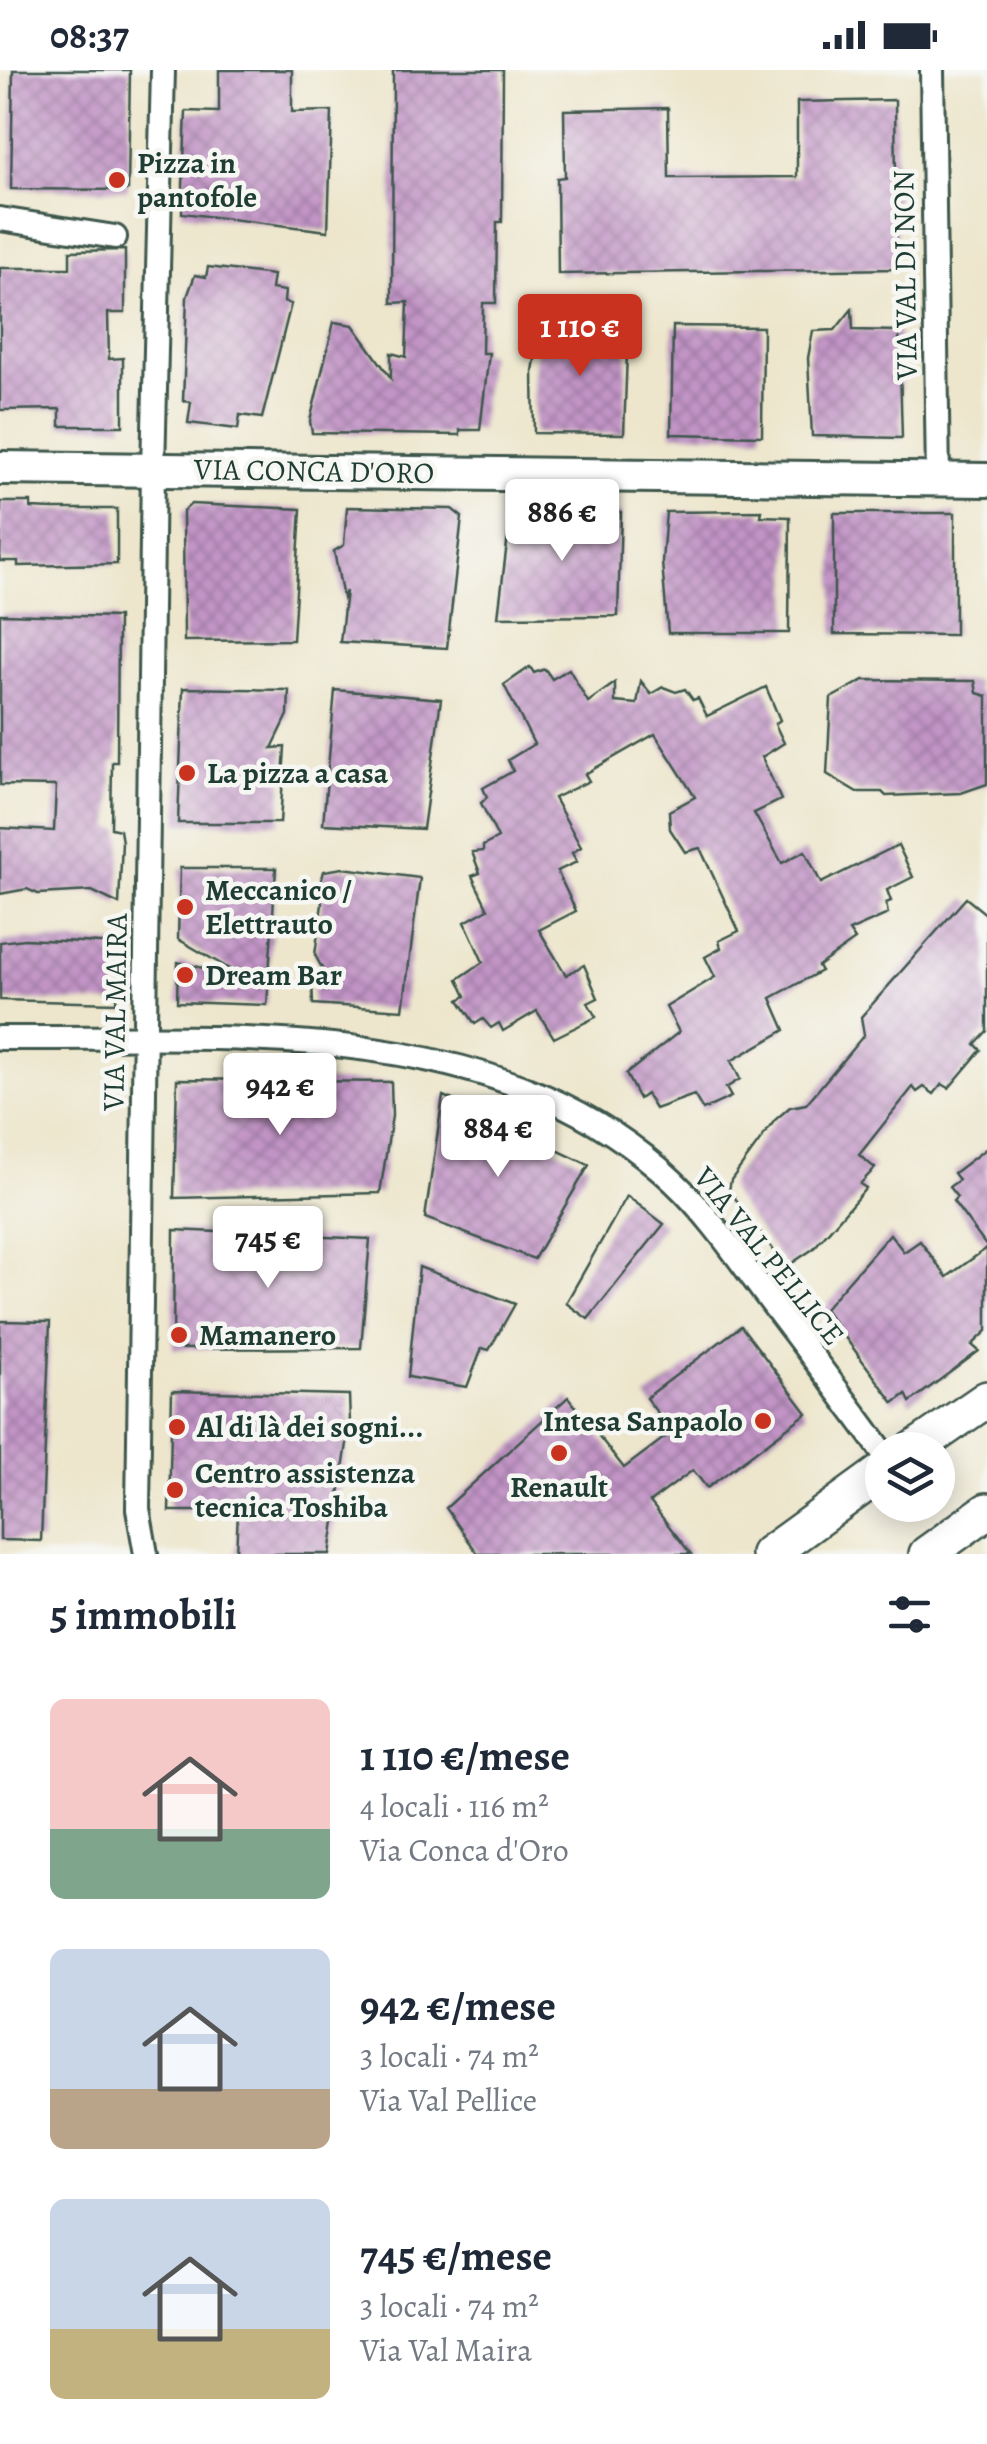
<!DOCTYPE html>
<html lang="it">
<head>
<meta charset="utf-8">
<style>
	:root { --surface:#fff; --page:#f2f2f3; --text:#1f2937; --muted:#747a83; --accent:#c8321e }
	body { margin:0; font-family:Alegreya,serif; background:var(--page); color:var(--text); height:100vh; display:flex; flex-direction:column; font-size:38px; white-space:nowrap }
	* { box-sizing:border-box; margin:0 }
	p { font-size:32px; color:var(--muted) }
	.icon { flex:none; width:55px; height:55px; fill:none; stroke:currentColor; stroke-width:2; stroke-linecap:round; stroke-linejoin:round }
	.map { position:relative; height:1484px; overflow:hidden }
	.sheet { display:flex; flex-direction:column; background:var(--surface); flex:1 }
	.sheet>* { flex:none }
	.tools { position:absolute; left:865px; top:1362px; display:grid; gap:20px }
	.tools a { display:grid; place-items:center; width:90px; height:90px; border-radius:50%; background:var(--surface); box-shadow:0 5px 25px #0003; font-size:50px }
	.price { position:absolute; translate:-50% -85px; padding:0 22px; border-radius:10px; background:#fff; color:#222; font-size:32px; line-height:65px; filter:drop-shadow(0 2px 5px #0008) }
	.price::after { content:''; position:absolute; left:50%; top:60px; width:30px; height:22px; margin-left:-15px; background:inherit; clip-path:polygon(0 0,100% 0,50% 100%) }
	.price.selected { background:var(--accent); color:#fff }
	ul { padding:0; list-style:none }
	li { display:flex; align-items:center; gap:30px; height:250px; padding:0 50px }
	li span { display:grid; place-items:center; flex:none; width:280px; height:200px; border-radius:15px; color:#555 }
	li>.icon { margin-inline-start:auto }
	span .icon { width:120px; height:120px; fill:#fffc; stroke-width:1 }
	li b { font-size:42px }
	h2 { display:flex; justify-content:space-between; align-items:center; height:120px; padding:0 50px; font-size:42px }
	.status { display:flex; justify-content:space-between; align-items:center; height:70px; padding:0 50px; background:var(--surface); direction:ltr }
	.status svg { height:28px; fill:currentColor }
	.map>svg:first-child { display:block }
	.building { fill:url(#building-cross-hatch) }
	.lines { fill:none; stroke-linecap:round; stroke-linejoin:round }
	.street-casing { stroke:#3e564b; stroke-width:28 }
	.secondary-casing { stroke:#3e564b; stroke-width:38 }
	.primary-casing { stroke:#3e564b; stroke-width:40 }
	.path { stroke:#3e564b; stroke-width:5; stroke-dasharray:8 8; stroke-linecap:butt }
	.street { stroke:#fff; stroke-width:22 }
	.secondary { stroke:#fff; stroke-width:32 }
	.primary { stroke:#fff; stroke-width:35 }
	.poi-dot { fill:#c8321e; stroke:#f6f6f2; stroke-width:4 }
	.labels { text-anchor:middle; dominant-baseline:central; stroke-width:9; stroke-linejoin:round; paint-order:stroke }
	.poi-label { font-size:30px; font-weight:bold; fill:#1f3d34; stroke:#f6f6f2; text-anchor:start }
	.street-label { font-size:30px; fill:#1f3d34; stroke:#f6f6f2 }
</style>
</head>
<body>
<div class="status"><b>08:37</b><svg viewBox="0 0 49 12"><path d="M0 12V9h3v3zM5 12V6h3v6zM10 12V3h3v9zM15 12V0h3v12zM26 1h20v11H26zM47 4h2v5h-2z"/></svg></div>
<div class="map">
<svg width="987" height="1484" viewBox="0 0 987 1484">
	<defs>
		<pattern id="building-cross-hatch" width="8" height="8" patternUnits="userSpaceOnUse" patternTransform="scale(2.5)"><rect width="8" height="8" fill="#c294c6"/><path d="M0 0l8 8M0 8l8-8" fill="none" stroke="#9d7aa2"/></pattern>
	</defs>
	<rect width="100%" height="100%" fill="#f6f6f2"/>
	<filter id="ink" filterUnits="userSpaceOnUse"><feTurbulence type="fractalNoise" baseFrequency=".01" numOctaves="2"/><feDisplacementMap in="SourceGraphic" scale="20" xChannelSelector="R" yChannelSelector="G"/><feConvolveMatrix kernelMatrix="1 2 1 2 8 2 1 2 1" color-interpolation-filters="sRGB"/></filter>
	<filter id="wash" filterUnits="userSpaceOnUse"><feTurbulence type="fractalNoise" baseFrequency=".0048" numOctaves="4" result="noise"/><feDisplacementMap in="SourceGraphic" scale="40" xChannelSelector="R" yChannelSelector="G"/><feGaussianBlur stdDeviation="2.25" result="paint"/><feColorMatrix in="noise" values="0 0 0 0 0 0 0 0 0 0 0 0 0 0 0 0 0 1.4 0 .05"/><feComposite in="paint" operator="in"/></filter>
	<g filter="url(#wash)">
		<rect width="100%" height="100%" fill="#ede6cc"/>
		<g id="blocks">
			<g class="building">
				<path d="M13 0H130L128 120 11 119Z"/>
				<path d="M219 0H292V42L332 41 328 161 182 143 186 41 219 42Z"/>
				<path d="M393 0H503L502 152H497L496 233H483L482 283H489L480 360H460V365L312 363 310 351 334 252 353 255 391 308V283L406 287 408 232 392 233Z"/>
				<path d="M895 30 897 199 558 204 557 108 565 107 564 40 668 38 669 108 797 107V32Z"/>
				<path d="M125 180V243H108L109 289 123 288V356H60V339L0 340V198H70V181Z"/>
				<path d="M208 197 273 205 271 219 285 221 284 232 291 234 262 348 240 345 238 359 188 353 191 332 183 331 187 227 195 205 206 207Z"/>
				<path d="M852 239 853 260 899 261 902 368 812 366 808 288 813 261 835 260Z"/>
				<path d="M541 254 628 255 624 364 534 363 533 301Z"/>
				<path d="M673 256 763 257 762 366 671 364Z"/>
				<path d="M1 432H31V438L53 439H117V494L18 496V491H0Z"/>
				<path d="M191 434 301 439 293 570 184 571 183 441Z"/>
				<path d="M347 437 452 439 462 447 447 578 340 572 346 521 343 528 334 481 344 475Z"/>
				<path d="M511 440 621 442 618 546 498 547Z"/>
				<path d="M762 441 761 446 790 447 789 563H668L662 492 666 442Z"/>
				<path d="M834 443H955V565L834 564Z"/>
				<path d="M0 544 118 547 117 692H112L111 758 120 760 122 772 119 834 92 821 38 824 27 819 0 824V758L54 761 56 716 0 715Z"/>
				<path d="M530 597 534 603 545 599 552 609 569 599 588 632 615 613V632L637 634 641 611 651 624 663 617 676 622 685 619 693 630 698 628 707 646 766 617 780 650 775 654 784 673 762 687 781 730 754 743 782 793 805 781 821 813 898 775 913 807 887 820 891 831 886 833 888 844 849 861 855 870 818 896 821 901 771 928 785 960 731 991 740 1009 726 1018 731 1027 703 1040 694 1025 655 1039 646 1024 639 1029 626 1004 679 962 666 937 715 907 705 887 721 878 719 871 739 861 700 778 685 782 670 759 669 741 695 727 655 664 585 704 589 711 554 728 581 777 572 783 577 792 557 801 576 841 539 860 566 905 584 895 598 928 588 933 596 947 554 968 537 941 503 961 499 953 491 958 483 949 475 954 459 930 466 926 458 909 483 892 465 852 488 839 472 806 480 803 472 782 483 781V776L498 768 481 733 487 727 483 718 513 701 508 690 534 674 504 615Z"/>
				<path d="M864 610 975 611 977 623 987 626V714L961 723 886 726 882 722H857L827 704 831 628Z"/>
				<path d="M183 618 289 620 288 645 272 678 285 677 280 753H178Z"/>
				<path d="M335 620 441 629 423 759 323 754Z"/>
				<path d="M180 798H276L267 935 177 932 178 892 245 908 178 869Z"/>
				<path d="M343 798 420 808 403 940 313 934 312 908 323 900 315 885 322 834 320 815 324 801Z"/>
				<path d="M966 828 987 845V961L975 974 981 980 949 1018 942 1014 934 1024 924 1017 917 1022 913 1017 859 1085 875 1098 860 1114 866 1118 813 1179 786 1197 729 1120 731 1110 775 1050 790 1037 806 1034 864 965 861 947Z"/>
				<path d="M24 869 118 874 112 884 118 897 116 933 0 930V872Z"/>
				<path d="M177 1009 262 1010V1018L301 1021 302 1011 391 1012 392 1046 380 1123 174 1128Z"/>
				<path d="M443 1026 547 1069 544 1074 589 1095 534 1189 425 1148Z"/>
				<path d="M987 1078V1177L953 1131 957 1127 949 1117 959 1110 954 1103Z"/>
				<path d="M627 1126 664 1154 588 1249 566 1233Z"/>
				<path d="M174 1160 370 1169 361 1278 173 1279Z"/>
				<path d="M890 1164 904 1182 920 1171 947 1207 987 1178V1261L972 1275 979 1281 910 1332 906 1324 894 1333 824 1239Z"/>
				<path d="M419 1197 515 1234 489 1280 482 1278 467 1317 408 1307Z"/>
				<path d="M0 1251 50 1252 41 1471 0 1470Z"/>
				<path d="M741 1256 807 1343 707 1418 693 1400 650 1432 691 1484H478L446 1438 568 1327 624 1398 672 1362 646 1328Z"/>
				<path d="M172 1321 349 1325 350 1354 330 1484H236L238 1441H169Z"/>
			</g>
		</g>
	</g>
	<g filter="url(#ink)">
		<use href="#blocks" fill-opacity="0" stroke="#3e564b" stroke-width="2.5"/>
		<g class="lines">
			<g class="street-casing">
				<g id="street">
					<path d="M932 0 938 409"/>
					<path d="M0 149 115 167"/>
					<path d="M0 968C226 970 494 943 673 1111 708 1144 736 1185 764 1223 804 1276 844 1328 882 1381"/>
					<path d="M146 1484 138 1439 153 399 163 0"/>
				</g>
			</g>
			<g class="secondary-casing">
				<path id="secondary" d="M0 398 987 410"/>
			</g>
			<g class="primary-casing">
				<g id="primary">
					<path d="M913 1380 987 1329"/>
					<path d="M769 1484 882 1402"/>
					<path d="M927 1484 987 1441"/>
				</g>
			</g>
			<path class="path" d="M939 1401 955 1425"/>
			<use href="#street" class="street"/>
			<use href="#secondary" class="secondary"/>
			<use href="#primary" class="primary"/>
		</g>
	</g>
	<g class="poi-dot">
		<circle cx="117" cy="110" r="10"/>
		<circle cx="187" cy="703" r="10"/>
		<circle cx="185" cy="837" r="10"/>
		<circle cx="185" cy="905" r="10"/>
		<circle cx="179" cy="1265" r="10"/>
		<circle cx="763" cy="1351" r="10"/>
		<circle cx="177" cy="1357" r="10"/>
		<circle cx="559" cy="1383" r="10"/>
		<circle cx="175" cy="1420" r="10"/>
	</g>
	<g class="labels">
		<g class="poi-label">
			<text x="137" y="93">Pizza in<tspan x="137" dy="34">pantofole</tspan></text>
			<text x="207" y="703">La pizza a casa</text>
			<text x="205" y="820">Meccanico /<tspan x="205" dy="34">Elettrauto</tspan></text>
			<text x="205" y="905">Dream Bar</text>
			<text x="199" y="1265">Mamanero</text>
			<text x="743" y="1351" text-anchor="end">Intesa Sanpaolo</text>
			<text x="197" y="1357">Al di là dei sogni...</text>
			<text x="195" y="1403">Centro assistenza<tspan x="195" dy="34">tecnica Toshiba</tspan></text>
			<text x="559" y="1417" text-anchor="middle">Renault</text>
		</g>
		<g class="street-label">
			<text transform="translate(905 205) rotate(-91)">VIA VAL DI NON</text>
			<text transform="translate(314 401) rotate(1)">VIA CONCA D'ORO</text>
			<text transform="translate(115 942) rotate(-89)">VIA VAL MAIRA</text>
			<text transform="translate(769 1186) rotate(51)">VIA VAL PELLICE</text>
		</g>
	</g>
</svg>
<div class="tools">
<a><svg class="icon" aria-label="layers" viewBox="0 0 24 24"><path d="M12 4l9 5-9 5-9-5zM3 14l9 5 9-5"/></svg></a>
</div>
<b class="price selected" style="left:580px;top:309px">1 110 €</b>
<b class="price" style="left:562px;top:494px">886 €</b>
<b class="price" style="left:280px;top:1068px">942 €</b>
<b class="price" style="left:498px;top:1110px">884 €</b>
<b class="price" style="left:268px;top:1221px">745 €</b>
</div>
<section class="sheet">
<h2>5 immobili<svg class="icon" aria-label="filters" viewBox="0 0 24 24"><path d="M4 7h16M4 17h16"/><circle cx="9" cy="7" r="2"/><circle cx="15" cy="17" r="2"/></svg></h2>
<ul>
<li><span style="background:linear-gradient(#f6c9c9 65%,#7fa58c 0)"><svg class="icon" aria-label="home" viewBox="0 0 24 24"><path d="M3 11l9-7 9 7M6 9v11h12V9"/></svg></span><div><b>1 110 €/mese</b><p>4 locali · 116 m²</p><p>Via Conca d'Oro</p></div></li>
<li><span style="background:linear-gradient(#c9d6e8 70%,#b9a48a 0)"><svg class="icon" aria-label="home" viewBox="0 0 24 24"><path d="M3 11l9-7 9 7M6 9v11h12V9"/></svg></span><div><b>942 €/mese</b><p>3 locali · 74 m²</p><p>Via Val Pellice</p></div></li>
<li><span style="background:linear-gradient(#c9d6e8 65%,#c2b280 0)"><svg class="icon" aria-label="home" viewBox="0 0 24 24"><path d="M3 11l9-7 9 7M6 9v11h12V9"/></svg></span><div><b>745 €/mese</b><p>3 locali · 74 m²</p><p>Via Val Maira</p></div></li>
</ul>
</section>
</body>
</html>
